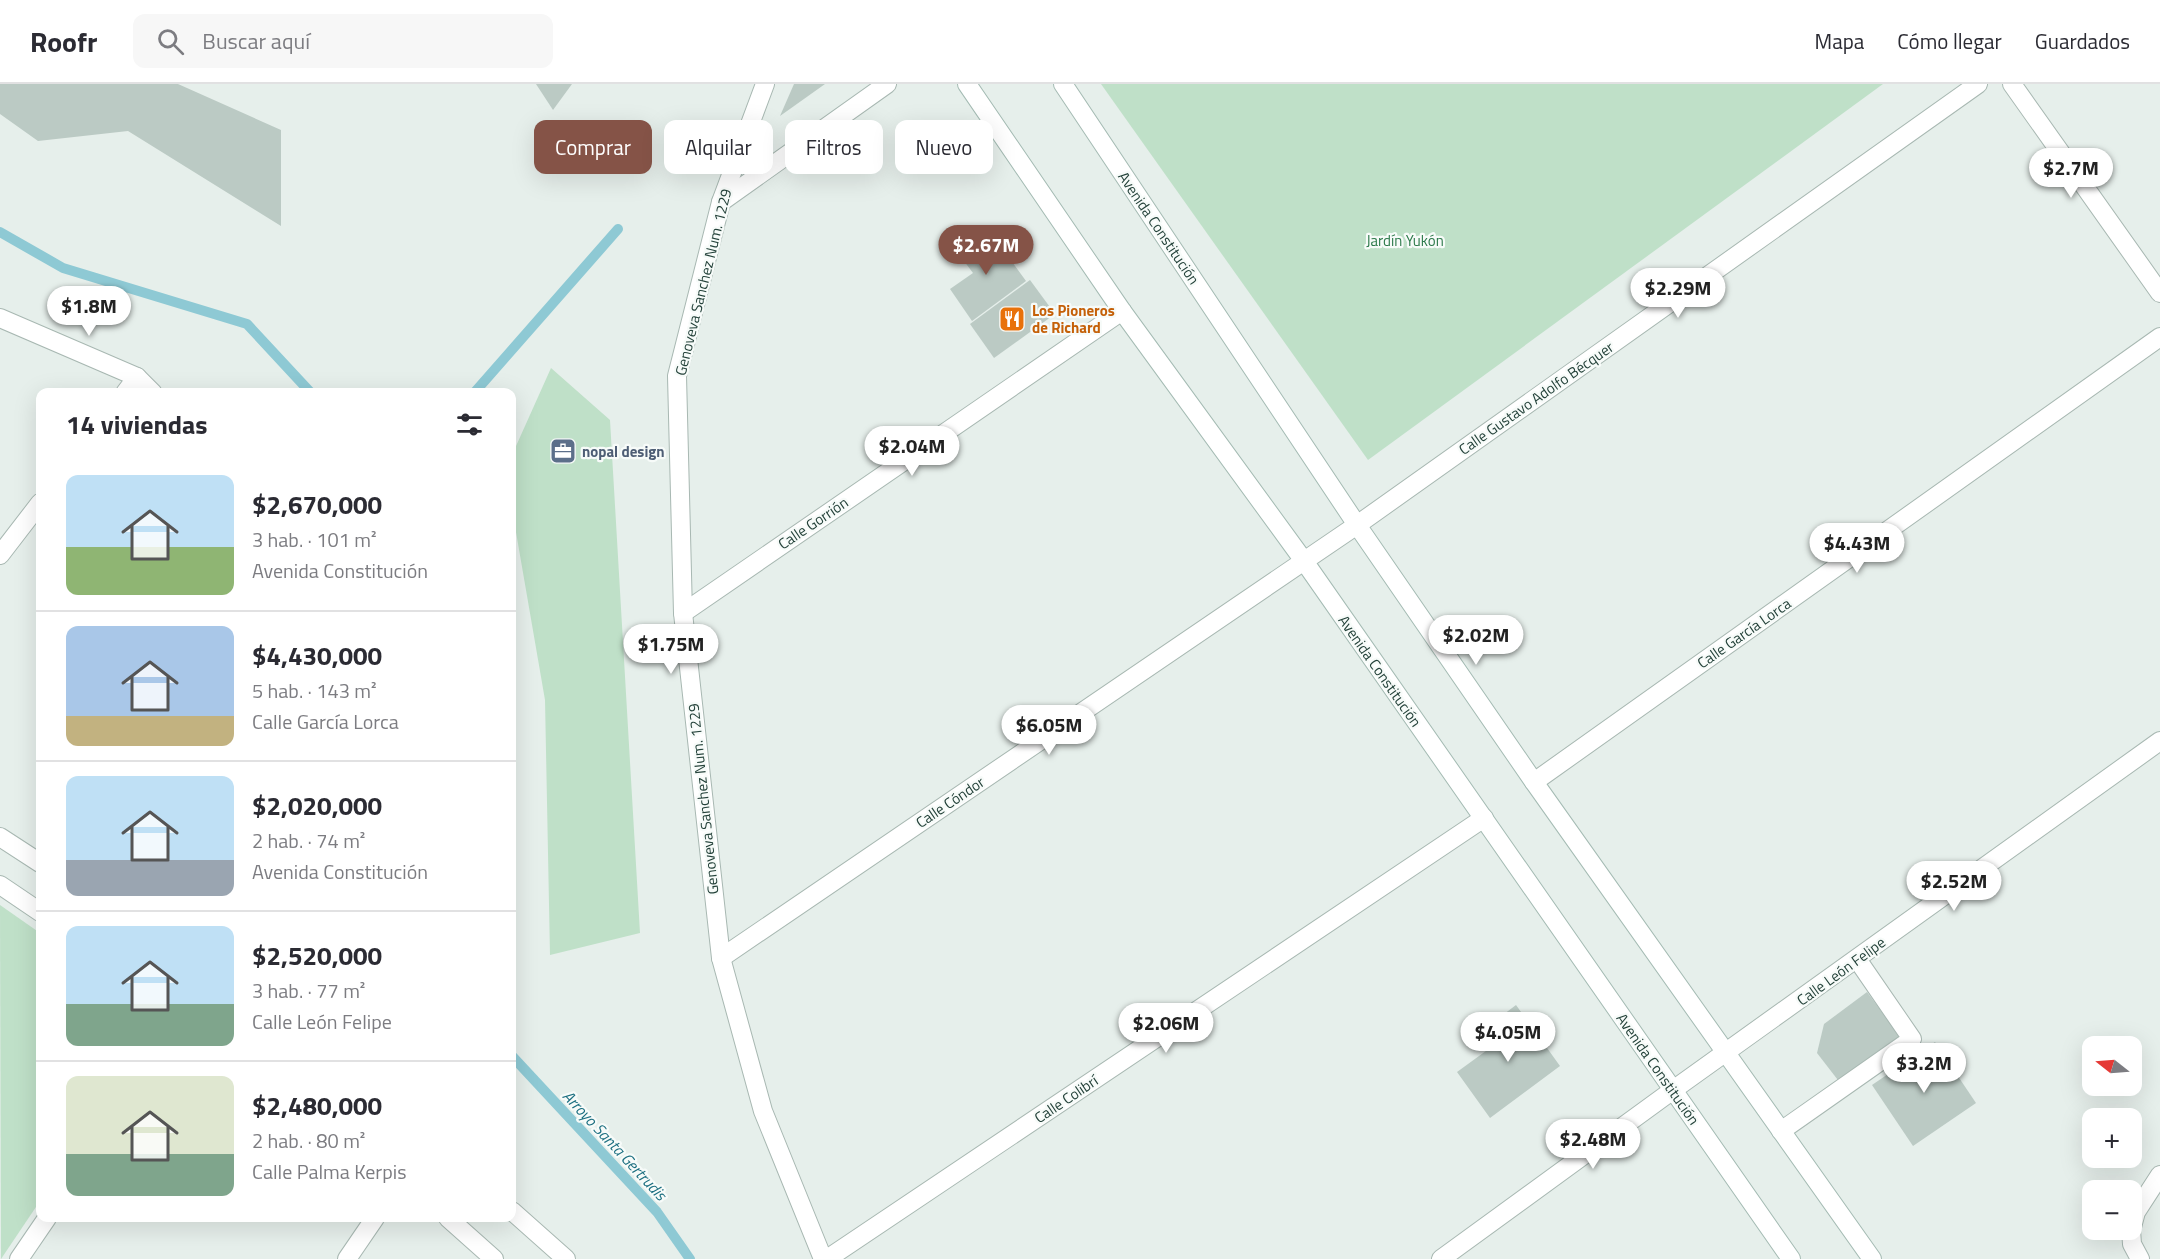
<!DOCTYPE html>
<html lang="es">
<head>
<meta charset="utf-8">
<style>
	:root { --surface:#fff; --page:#f7f7f7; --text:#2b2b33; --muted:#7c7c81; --line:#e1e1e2; --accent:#855347 }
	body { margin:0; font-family:"Titillium Web",sans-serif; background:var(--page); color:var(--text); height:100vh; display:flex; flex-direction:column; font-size:22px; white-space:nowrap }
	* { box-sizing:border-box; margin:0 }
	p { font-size:20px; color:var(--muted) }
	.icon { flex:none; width:33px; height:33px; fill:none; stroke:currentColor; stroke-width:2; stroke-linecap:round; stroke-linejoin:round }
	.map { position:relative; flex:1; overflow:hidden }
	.sheet { position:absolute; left:36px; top:304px; width:480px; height:834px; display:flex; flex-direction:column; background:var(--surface); border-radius:12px; box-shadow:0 6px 24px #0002 }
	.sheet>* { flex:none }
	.banner { position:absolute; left:534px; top:36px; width:570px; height:54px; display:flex; gap:12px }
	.needle { width:39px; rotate:287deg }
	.controls { position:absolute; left:2082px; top:952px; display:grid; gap:12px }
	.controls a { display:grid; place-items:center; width:60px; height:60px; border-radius:12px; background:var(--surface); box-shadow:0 6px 24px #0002; font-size:30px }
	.price { position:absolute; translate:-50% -51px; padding:0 14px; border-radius:21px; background:#fff; color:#222; font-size:20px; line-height:39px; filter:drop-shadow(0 2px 3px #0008) }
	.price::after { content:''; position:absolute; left:50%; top:36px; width:18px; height:14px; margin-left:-9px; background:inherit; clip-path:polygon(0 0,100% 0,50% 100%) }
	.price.on { background:var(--accent); color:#fff }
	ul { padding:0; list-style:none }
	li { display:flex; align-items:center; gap:18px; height:150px; padding:0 30px }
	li+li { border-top:2px solid var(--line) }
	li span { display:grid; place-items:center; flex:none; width:168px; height:120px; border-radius:12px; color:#555 }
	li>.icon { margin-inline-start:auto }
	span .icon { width:72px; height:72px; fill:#fffc; stroke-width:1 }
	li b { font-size:26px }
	h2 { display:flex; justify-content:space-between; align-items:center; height:72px; padding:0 30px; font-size:26px }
	.pill { padding:0 21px; border-radius:12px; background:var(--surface); box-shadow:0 6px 24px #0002; font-size:21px; line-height:54px }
	.pill.on { background:var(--accent); color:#fff }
	header { display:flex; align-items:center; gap:36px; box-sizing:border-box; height:84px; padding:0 30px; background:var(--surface); border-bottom:2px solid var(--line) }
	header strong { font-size:28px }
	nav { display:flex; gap:33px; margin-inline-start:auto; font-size:21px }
	.search { width:420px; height:54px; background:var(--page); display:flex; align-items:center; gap:15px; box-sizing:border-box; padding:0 21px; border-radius:12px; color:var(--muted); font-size:22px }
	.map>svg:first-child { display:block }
	.green { fill:#bfe0c8 }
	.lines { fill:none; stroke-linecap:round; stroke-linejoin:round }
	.stream { stroke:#8ec9d4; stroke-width:10 }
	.building { fill:#bbcac4 }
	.lane-casing { stroke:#a8b8b2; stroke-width:20 }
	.street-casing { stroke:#a8b8b2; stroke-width:20 }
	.secondary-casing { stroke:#a4bbb3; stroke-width:20 }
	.lane { stroke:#fff; stroke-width:18 }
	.street { stroke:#fff; stroke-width:18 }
	.secondary { stroke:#fff; stroke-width:18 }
	.labels { text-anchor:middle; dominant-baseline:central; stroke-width:4.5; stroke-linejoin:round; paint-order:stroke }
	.street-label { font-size:15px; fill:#24423a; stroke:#f7fbf9 }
	.park-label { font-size:15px; fill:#2d7a4b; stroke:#f7fbf9 }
	.food-label { font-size:15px; font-weight:bold; fill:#c56008; stroke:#f7fbf9; text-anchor:start }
	.service-label { font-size:15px; font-weight:bold; fill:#4e5e75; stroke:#f7fbf9; text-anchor:start }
	.water-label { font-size:16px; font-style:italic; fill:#1c6f80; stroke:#f7fbf9 }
</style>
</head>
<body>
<header>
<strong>Roofr</strong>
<div class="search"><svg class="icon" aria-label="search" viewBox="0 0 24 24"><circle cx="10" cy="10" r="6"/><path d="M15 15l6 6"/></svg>Buscar aquí</div>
<nav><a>Mapa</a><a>Cómo llegar</a><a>Guardados</a></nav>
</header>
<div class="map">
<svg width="2160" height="1175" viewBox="0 0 2160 1175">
	<rect width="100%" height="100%" fill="#e6efeb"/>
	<g class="green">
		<path d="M1101 0H1883L1368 376Z"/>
		<path d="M551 284 610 336 640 849 550 871 545 616 512 425V371Z"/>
		<path d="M0 821 40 849V1117L1 1175Z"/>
	</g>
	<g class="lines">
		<g class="stream">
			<path d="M0 148 63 184 247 240 311 309"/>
			<path d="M474 309 618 145"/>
			<path d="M512 972 657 1128 690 1175"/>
		</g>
	</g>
	<g class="building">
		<path d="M0 0H178L281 46V142L128 47 38 57 0 30Z"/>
		<path d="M536 0H572L553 26Z"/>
		<path d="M794 0H825L780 32Z"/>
		<path d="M989 146 1026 197 972 237 950 205 973 189 958 169Z"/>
		<path d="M1030 196 1055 230 994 274 970 240Z"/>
		<path d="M1867 908 1902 955 1841 1000 1817 969 1824 940Z"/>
		<path d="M1516 921 1560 982 1490 1034 1457 988 1490 964 1479 949Z"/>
		<path d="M1935 958 1976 1019 1913 1062 1872 1001Z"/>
	</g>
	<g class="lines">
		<g class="lane-casing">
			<path id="lane" d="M1781 1047 1912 955 1857 875"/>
		</g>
		<g class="street-casing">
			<g id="street">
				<path d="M765 0 721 118 677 292 683 529 721 874 763 1027 823 1175"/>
				<path d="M2012 0 2160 209"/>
				<path d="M721 118 887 0"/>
				<path d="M0 234 137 293 153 309"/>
				<path d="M125 309 137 293"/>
				<path d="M0 471 40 419"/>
				<path d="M683 529 1122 227"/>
				<path d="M1534 698 2160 253"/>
				<path d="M0 753 40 779"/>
				<path d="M0 801 40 828"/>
				<path d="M721 874 1357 441 1978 0"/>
				<path d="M512 1127 566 1175"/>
				<path d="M448 1134 494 1175"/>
				<path d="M2132 1143 2136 1128 2160 1091"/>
				<path d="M2131 1146 2132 1160 2140 1175"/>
				<path d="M19 1175 47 1134"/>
				<path d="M347 1175 375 1134"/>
				<path d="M827 1175 1484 734"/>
				<path d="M1441 1175 1673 1006 2160 657"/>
			</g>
		</g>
		<g class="secondary-casing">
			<g id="secondary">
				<path d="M967 0 1122 227 1304 477 1791 1175"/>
				<path d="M1063 0 1357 441 1534 698 1872 1175"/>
			</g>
		</g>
		<use href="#lane" class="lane"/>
		<use href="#street" class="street"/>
		<use href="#secondary" class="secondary"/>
	</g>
	<defs>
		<g id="restaurant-square" transform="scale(1.35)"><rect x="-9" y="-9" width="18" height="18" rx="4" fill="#e8710a" stroke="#f7fbf9"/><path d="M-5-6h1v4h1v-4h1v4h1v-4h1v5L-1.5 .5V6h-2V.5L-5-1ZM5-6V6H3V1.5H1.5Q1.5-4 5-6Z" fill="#fff"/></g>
		<g id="office-square" transform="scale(1.35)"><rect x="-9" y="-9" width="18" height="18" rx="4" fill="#5c6f8a" stroke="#f7fbf9"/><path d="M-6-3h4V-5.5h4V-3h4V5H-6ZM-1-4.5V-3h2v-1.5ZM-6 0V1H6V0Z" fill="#fff"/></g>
	</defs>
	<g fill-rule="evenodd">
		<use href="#restaurant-square" x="1012" y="235"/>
		<use href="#office-square" x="563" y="367"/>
	</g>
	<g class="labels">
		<g class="street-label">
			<text transform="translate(1159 144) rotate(56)">Avenida Constitución</text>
			<text transform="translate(703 198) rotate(-76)">Genoveva Sanchez Num. 1229</text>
			<text transform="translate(1536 314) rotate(-35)">Calle Gustavo Adolfo Bécquer</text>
			<text transform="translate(813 439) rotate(-34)">Calle Gorrión</text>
			<text transform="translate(1744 549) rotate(-35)">Calle García Lorca</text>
			<text transform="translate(1380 587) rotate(55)">Avenida Constitución</text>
			<text transform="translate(703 715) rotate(-96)">Genoveva Sanchez Num. 1229</text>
			<text transform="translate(950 718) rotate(-34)">Calle Cóndor</text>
			<text transform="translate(1841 887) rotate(-36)">Calle León Felipe</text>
			<text transform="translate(1658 985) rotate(55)">Avenida Constitución</text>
			<text transform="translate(1066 1015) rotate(-34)">Calle Colibrí</text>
		</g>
		<g class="park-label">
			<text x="1405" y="156">Jardín Yukón</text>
		</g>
		<g class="food-label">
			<text x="1032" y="226">Los Pioneros<tspan x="1032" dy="17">de Richard</tspan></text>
		</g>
		<g class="service-label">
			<text x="582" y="367">nopal design</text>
		</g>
		<g class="water-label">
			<text transform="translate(615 1061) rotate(47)">Arroyo Santa Gertrudis</text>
		</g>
	</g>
</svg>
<div class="controls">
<a><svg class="needle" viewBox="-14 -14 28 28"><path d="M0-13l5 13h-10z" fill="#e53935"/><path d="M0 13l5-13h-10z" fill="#7c7c81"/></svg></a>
<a>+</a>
<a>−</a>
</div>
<b class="price" style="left:2071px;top:115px">$2.7M</b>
<b class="price on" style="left:986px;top:192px">$2.67M</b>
<b class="price" style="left:1678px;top:235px">$2.29M</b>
<b class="price" style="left:89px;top:253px">$1.8M</b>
<b class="price" style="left:912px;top:393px">$2.04M</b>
<b class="price" style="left:1857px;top:490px">$4.43M</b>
<b class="price" style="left:1476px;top:582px">$2.02M</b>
<b class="price" style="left:671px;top:591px">$1.75M</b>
<b class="price" style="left:1049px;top:672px">$6.05M</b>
<b class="price" style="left:1954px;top:828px">$2.52M</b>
<b class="price" style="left:1166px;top:970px">$2.06M</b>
<b class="price" style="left:1508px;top:979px">$4.05M</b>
<b class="price" style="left:1924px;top:1010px">$3.2M</b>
<b class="price" style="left:1593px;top:1086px">$2.48M</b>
<div class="banner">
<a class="pill on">Comprar</a>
<a class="pill">Alquilar</a>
<a class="pill">Filtros</a>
<a class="pill">Nuevo</a>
</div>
<section class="sheet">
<h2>14 viviendas<svg class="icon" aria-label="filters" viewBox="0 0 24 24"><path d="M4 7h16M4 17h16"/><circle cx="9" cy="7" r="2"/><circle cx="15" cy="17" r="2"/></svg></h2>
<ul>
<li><span style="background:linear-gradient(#bfe0f5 60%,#8fb573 0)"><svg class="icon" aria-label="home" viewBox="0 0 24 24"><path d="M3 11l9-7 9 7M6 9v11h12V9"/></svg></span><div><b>$2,670,000</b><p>3 hab. · 101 m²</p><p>Avenida Constitución</p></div></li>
<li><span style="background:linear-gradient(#a9c7e8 75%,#c2b280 0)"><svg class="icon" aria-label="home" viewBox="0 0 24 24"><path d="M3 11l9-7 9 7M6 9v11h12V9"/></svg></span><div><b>$4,430,000</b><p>5 hab. · 143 m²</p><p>Calle García Lorca</p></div></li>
<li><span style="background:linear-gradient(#bfe0f5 70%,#9aa5b1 0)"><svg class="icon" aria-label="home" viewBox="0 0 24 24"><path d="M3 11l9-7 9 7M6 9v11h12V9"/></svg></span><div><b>$2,020,000</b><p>2 hab. · 74 m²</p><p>Avenida Constitución</p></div></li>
<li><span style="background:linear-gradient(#bfe0f5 65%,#7fa58c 0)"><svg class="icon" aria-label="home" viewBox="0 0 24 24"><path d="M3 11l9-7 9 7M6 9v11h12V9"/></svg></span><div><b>$2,520,000</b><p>3 hab. · 77 m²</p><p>Calle León Felipe</p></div></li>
<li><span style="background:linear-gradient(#dfe7d0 65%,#7fa58c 0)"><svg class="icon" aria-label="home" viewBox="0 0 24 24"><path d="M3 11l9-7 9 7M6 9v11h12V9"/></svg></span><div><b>$2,480,000</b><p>2 hab. · 80 m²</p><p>Calle Palma Kerpis</p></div></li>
</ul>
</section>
</div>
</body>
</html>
